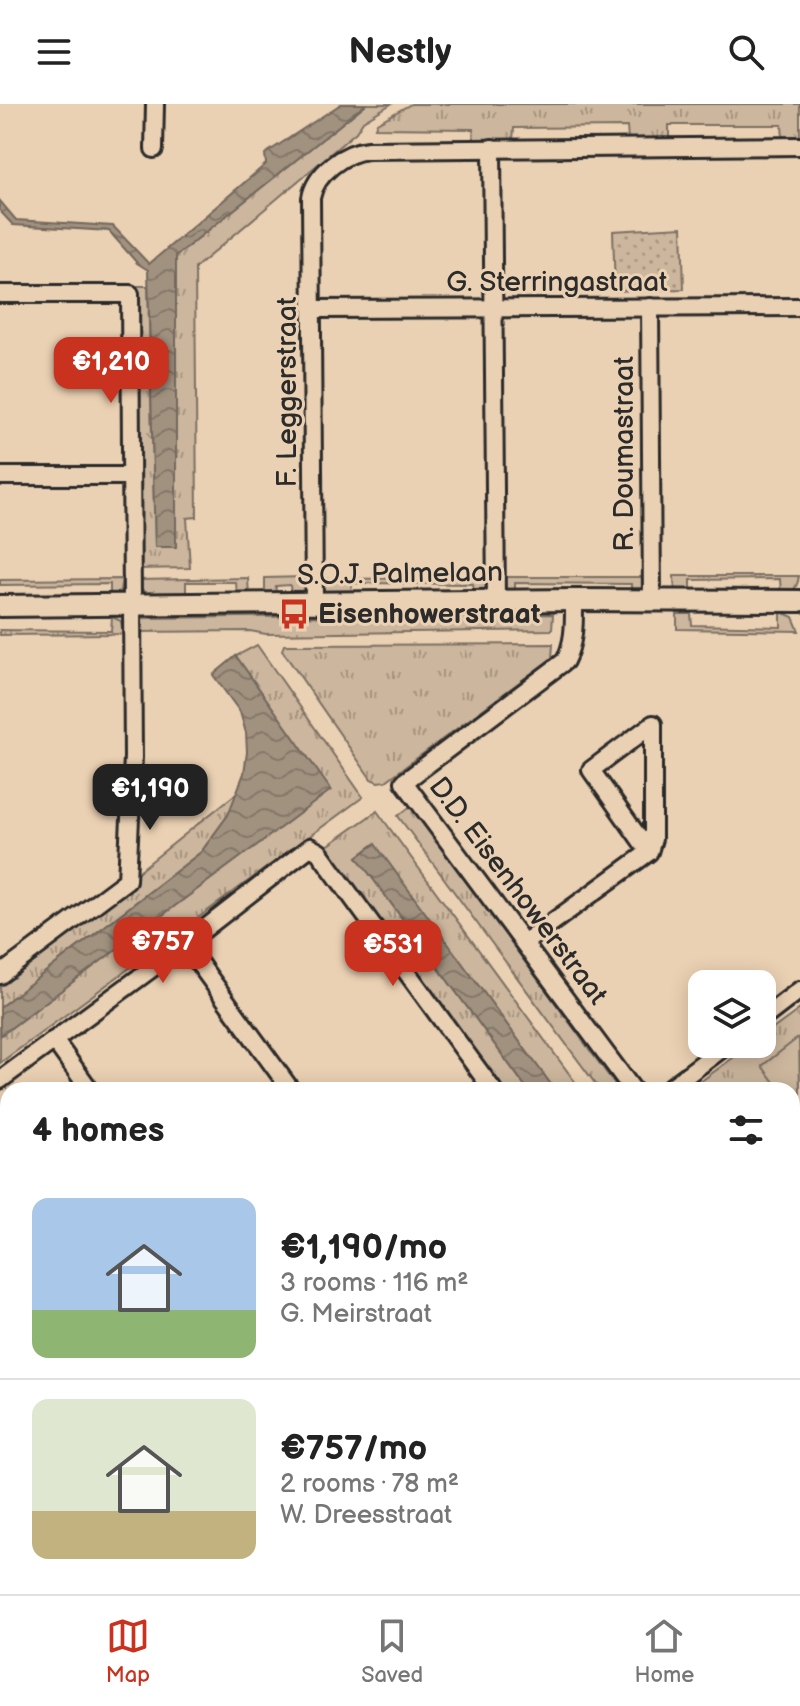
<!DOCTYPE html>
<html lang="en">
<head>
<meta charset="utf-8">
<style>
	:root { --surface:#fff; --page:#f2f2f2; --text:#222; --muted:#767676; --line:#e0e0e0; --accent:#c8321e }
	body { margin:0; font-family:"Balsamiq Sans",sans-serif; background:var(--page); color:var(--text); height:100vh; display:flex; flex-direction:column; font-size:30px; white-space:nowrap }
	* { box-sizing:border-box; margin:0 }
	p { font-size:26px; color:var(--muted) }
	.icon { flex:none; width:44px; height:44px; fill:none; stroke:currentColor; stroke-width:2; stroke-linecap:round; stroke-linejoin:round }
	.map { position:relative; flex:1; overflow:hidden }
	.drawer { position:absolute; left:0px; top:978px; width:800px; height:512px; display:flex; flex-direction:column; background:var(--surface); border-radius:24px 24px 0 0; box-shadow:0 4px 20px #0003 }
	.drawer>* { flex:none }
	.controls { position:absolute; left:688px; top:866px; display:grid; gap:16px }
	.controls a { display:grid; place-items:center; width:88px; height:88px; border-radius:16px; background:var(--surface); box-shadow:0 4px 20px #0003; font-size:40px }
	.price { position:absolute; translate:-50% -68px; padding:0 18px; border-radius:16px; background:var(--accent); color:#fff; font-size:26px; line-height:52px; filter:drop-shadow(0 2px 4px #0008) }
	.price::after { content:''; position:absolute; left:50%; top:48px; width:24px; height:18px; margin-left:-12px; background:inherit; clip-path:polygon(0 0,100% 0,50% 100%) }
	.price.selected { background:#222; color:#fff }
	ul { padding:0; list-style:none }
	li { display:flex; align-items:center; gap:24px; height:200px; padding:0 32px }
	li+li { border-top:2px solid var(--line) }
	li span { display:grid; place-items:center; flex:none; width:224px; height:160px; border-radius:16px; color:#555 }
	li>.icon { margin-inline-start:auto }
	span .icon { width:96px; height:96px; fill:#fffc; stroke-width:1 }
	li b { font-size:34px }
	h2 { display:flex; justify-content:space-between; align-items:center; height:96px; padding:0 32px; font-size:34px }
	header { display:flex; justify-content:space-between; align-items:center; height:104px; padding:0 32px; background:var(--surface); font-size:36px; font-weight:700 }
	.tabs { display:flex; justify-content:space-around; align-items:center; height:112px; border-top:2px solid var(--line); background:var(--surface); font-size:22px; color:var(--muted) }
	.tabs a { display:grid; justify-items:center; gap:4px }
	.tabs .selected { color:var(--accent) }
	.map>svg:first-child { display:block }
	.grass { fill:url(#grass-tufts); stroke:#7c7064; stroke-width:2 }
	.park { fill:url(#park-dots); stroke:#7c7064; stroke-width:2 }
	.pitch { fill:#ccb69d; stroke:#7c7064; stroke-width:2 }
	.water { fill:url(#water-waves); stroke:#72685d; stroke-width:2 }
	.lines { fill:none; stroke-linecap:round; stroke-linejoin:round }
	.minor-casing { stroke:#2b2b2b; stroke-width:22 }
	.tertiary-casing { stroke:#2b2b2b; stroke-width:26 }
	.minor { stroke:#ebd1b3; stroke-width:16 }
	.tertiary { stroke:#ebd1b3; stroke-width:20 }
	.labels { text-anchor:middle; dominant-baseline:central; stroke-width:6; stroke-linejoin:round; paint-order:stroke }
	.street-label { font-size:28px; fill:#2b2b2b; stroke:#ebd1b3 }
	.poi-label { font-size:28px; font-weight:bold; fill:#2b2b2b; stroke:#ebd1b3; text-anchor:start }
</style>
</head>
<body>
<header><svg class="icon" aria-label="menu" viewBox="0 0 24 24"><path d="M4 6h16M4 12h16M4 18h16"/></svg>Nestly<svg class="icon" aria-label="search" viewBox="0 0 24 24"><circle cx="10" cy="10" r="6"/><path d="M15 15l6 6"/></svg></header>
<div class="map">
<svg width="800" height="1490" viewBox="0 0 800 1490">
	<defs>
		<pattern id="grass-tufts" width="24" height="20" patternUnits="userSpaceOnUse" patternTransform="scale(2)"><rect width="24" height="20" fill="#ccb69d"/><path d="M3 7l-1-3M5 7V3M7 7l1-3M15 17l-1-3M17 17v-4M19 17l1-3" fill="none" stroke="#a69480"/></pattern>
		<pattern id="park-dots" width="8" height="8" patternUnits="userSpaceOnUse" patternTransform="scale(2)"><rect width="8" height="8" fill="#ccb69d"/><path d="M2 2h.1M6 6h.1" fill="none" stroke="#a69480" stroke-width="1.8" stroke-linecap="round"/></pattern>
		<pattern id="water-waves" width="16" height="10" patternUnits="userSpaceOnUse" patternTransform="scale(2)"><rect width="16" height="10" fill="#a1917f"/><path d="M0 5q4-4 8 0t8 0" fill="none" stroke="#837768"/></pattern>
	</defs>
	<rect width="100%" height="100%" fill="#ebd1b3"/>
	<filter id="ink" filterUnits="userSpaceOnUse"><feTurbulence type="fractalNoise" baseFrequency=".0125" numOctaves="2"/><feDisplacementMap in="SourceGraphic" scale="16" xChannelSelector="R" yChannelSelector="G"/><feConvolveMatrix kernelMatrix="1 2 1 2 8 2 1 2 1" color-interpolation-filters="sRGB"/></filter>
	<g filter="url(#ink)">
		<g class="grass">
			<path d="M366 0H391L363 17 356 28 195 164 197 413 187 414 190 464 137 465 135 182H148L155 442 175 443 176 152Z"/>
			<path d="M411 0H800V35H783L782 21H669V34L628 35 627 23 514 24 513 36H474L473 25 375 24 377 19Z"/>
			<path d="M674 472H799C797 485 794 487 781 491L780 475 691 476V490H675Z"/>
			<path d="M306 473V481L300 490 291 492 290 481 276 482 275 493H265V474Z"/>
			<path d="M502 473H645L641 486 631 491V480L515 479V493L505 488Z"/>
			<path d="M248 474 249 493H237L236 478H186V494L147 491 137 479 138 476Z"/>
			<path d="M488 474 484 488 474 492 473 480 352 479 351 493 327 491 320 483 318 475Z"/>
			<path d="M122 475 120 487 110 494V480L0 481V476Z"/>
			<path d="M781 508 793 513 799 527 677 525V510H691L692 521 781 523Z"/>
			<path d="M553 510 552 526 266 530 250 527 136 528V514Z"/>
			<path d="M112 513 121 517 123 530 0 531V526L111 527Z"/>
			<path d="M553 540 552 554 386 677 378 678 371 675 282 546 284 541Z"/>
			<path d="M257 541 363 693 0 959V932L330 686 236 552Z"/>
			<path d="M238 688 228 711 201 748 0 903V878Z"/>
			<path d="M411 702 619 986H600L398 712Z"/>
			<path d="M377 707 581 986H555L374 740 357 753 528 986H500L323 745Z"/>
			<path d="M800 905V1012L792 1018V986H689L752 940H762V933Z"/>
			<path d="M800 1049V1256L792 1245V1055Z"/>
			<path d="M792 1343 800 1354V1490H670L681 1482H792Z"/>
			<path d="M177 1482H242L245 1490H166Z"/>
			<path d="M557 1482H643L650 1490H563Z"/>
		</g>
		<path class="park" d="M682 123 684 185 615 187 613 127Z"/>
		<path class="pitch" d="M799 933 800 993 792 999V986H780L762 962Z"/>
		<g class="water">
			<path d="M341 0H366L176 152V443H155L148 166 137 159 109 127 13 121 0 107V97L16 116 113 122 149 160 266 60 265 50Z"/>
			<path d="M236 552 331 686 0 932V903L201 748 228 711 244 669 247 648 246 629 240 608 213 571Z"/>
			<path d="M375 740 555 986H528L357 753Z"/>
		</g>
		<g class="lines">
			<g class="minor-casing">
				<g id="minor">
					<path d="M492 44 496 497"/>
					<path d="M154 45 155 0"/>
					<path d="M0 190H130L133 653 127 776 0 871"/>
					<path d="M650 203 652 497"/>
					<path d="M313 205 800 203"/>
					<path d="M0 372H131"/>
					<path d="M574 496C574 518 575 537 565 557L404 678 633 986"/>
					<path d="M314 499 311 94C315 70 344 48 368 46L800 42"/>
					<path d="M524 839 649 748 653 735V620L591 666 649 748"/>
					<path d="M185 840 291 986"/>
					<path d="M762 915 800 886"/>
					<path d="M54 936 90 986"/>
					<path d="M0 976 185 840 310 743 319 748 493 986"/>
					<path d="M667 986 728 940"/>
					<path d="M0 1147 8 1158"/>
					<path d="M0 1478 8 1472"/>
				</g>
			</g>
			<g class="tertiary-casing">
				<path id="tertiary" d="M0 502 574 496 800 497"/>
			</g>
			<use href="#minor" class="minor"/>
			<use href="#tertiary" class="tertiary"/>
		</g>
	</g>
	<defs>
		<g id="bus-bare" transform="scale(2.4)"><path d="M-5-6H5V4H4V6H2V4H-2V6H-4V4H-5ZM-3.5-4V0h7V-4ZM-3.5 1.2v1.5H-2V1.2ZM2 1.2v1.5H3.5V1.2Z" fill="#c8321e" stroke="#ebd1b3" stroke-width="2.5" paint-order="stroke"/></g>
	</defs>
	<g fill-rule="evenodd">
		<use href="#bus-bare" x="294" y="510"/>
	</g>
	<g class="labels">
		<g class="street-label">
			<text x="557" y="178">G. Sterringastraat</text>
			<text transform="translate(287 288) rotate(-90)">F. Leggerstraat</text>
			<text transform="translate(624 350) rotate(-90)">R. Doumastraat</text>
			<text transform="translate(400 470) rotate(-1)">S.O.J. Palmelaan</text>
			<text transform="translate(518 787) rotate(53)">D.D. Eisenhowerstraat</text>
		</g>
		<g class="poi-label">
			<text x="318" y="510">Eisenhowerstraat</text>
		</g>
	</g>
</svg>
<div class="controls">
<a><svg class="icon" aria-label="layers" viewBox="0 0 24 24"><path d="M12 4l9 5-9 5-9-5zM3 14l9 5 9-5"/></svg></a>
</div>
<b class="price" style="left:111px;top:301px">€1,210</b>
<b class="price selected" style="left:150px;top:728px">€1,190</b>
<b class="price" style="left:163px;top:881px">€757</b>
<b class="price" style="left:393px;top:884px">€531</b>
<section class="drawer">
<h2>4 homes<svg class="icon" aria-label="filters" viewBox="0 0 24 24"><path d="M4 7h16M4 17h16"/><circle cx="9" cy="7" r="2"/><circle cx="15" cy="17" r="2"/></svg></h2>
<ul>
<li><span style="background:linear-gradient(#a9c7e8 70%,#8fb573 0)"><svg class="icon" aria-label="home" viewBox="0 0 24 24"><path d="M3 11l9-7 9 7M6 9v11h12V9"/></svg></span><div><b>€1,190/mo</b><p>3 rooms · 116 m²</p><p>G. Meirstraat</p></div></li>
<li><span style="background:linear-gradient(#dfe7d0 70%,#c2b280 0)"><svg class="icon" aria-label="home" viewBox="0 0 24 24"><path d="M3 11l9-7 9 7M6 9v11h12V9"/></svg></span><div><b>€757/mo</b><p>2 rooms · 78 m²</p><p>W. Dreesstraat</p></div></li>
</ul>
</section>
</div>
<nav class="tabs">
<a class="selected"><svg class="icon" aria-label="map" viewBox="0 0 24 24"><path d="M3 6l6-2 6 2 6-2v14l-6 2-6-2-6 2zM9 4v14M15 6v14"/></svg>Map</a>
<a><svg class="icon" aria-label="saved" viewBox="0 0 24 24"><path d="M7 4h10v16l-5-4-5 4z"/></svg>Saved</a>
<a><svg class="icon" aria-label="home" viewBox="0 0 24 24"><path d="M3 11l9-7 9 7M6 9v11h12V9"/></svg>Home</a>
</nav>
</body>
</html>
